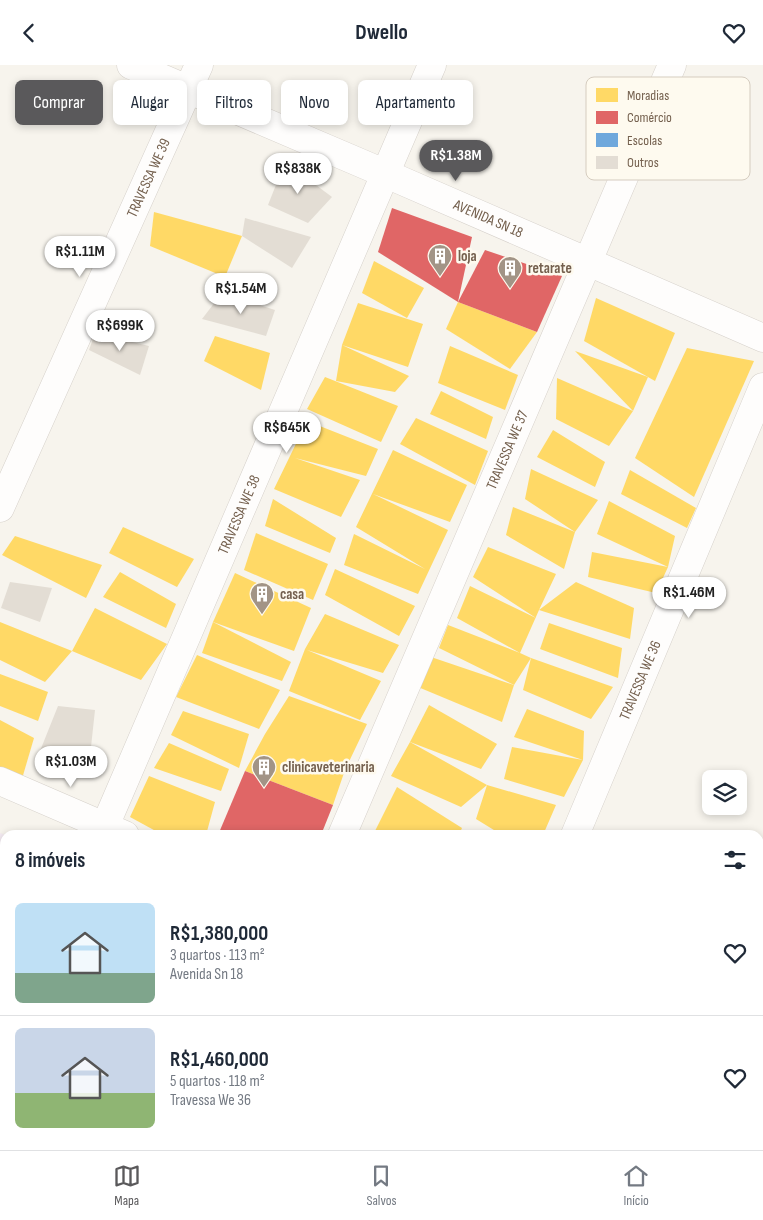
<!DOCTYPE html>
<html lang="pt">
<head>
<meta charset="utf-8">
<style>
	:root { --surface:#fff; --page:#f6f6f7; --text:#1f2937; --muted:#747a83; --line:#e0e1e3; --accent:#5a595b }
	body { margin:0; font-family:"Sofia Sans Condensed",sans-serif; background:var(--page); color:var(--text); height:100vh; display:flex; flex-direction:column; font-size:19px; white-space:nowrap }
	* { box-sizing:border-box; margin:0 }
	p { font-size:16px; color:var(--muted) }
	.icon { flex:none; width:28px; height:28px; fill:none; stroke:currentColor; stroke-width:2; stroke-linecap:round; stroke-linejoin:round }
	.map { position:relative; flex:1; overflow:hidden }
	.panel { position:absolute; left:0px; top:765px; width:764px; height:320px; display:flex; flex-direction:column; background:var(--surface); border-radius:15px 15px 0 0; box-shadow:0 2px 8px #0003 }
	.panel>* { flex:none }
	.top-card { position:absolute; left:15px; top:15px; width:500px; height:45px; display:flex; gap:10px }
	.controls { position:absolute; left:702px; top:705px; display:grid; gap:10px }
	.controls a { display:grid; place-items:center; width:45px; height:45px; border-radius:8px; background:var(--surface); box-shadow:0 2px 8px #0003; font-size:25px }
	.price { position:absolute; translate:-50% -42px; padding:0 11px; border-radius:18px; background:#fff; color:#222; font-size:16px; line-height:32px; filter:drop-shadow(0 1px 2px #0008) }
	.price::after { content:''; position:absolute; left:50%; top:30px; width:15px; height:11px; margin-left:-8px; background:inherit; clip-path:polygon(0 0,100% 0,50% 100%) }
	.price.active { background:var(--accent); color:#fff }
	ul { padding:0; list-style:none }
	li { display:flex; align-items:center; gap:15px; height:125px; padding:0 15px }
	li+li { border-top:1px solid var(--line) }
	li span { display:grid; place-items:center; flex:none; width:140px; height:100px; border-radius:8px; color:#555 }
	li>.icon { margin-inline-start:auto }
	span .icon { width:60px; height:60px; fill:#fffc; stroke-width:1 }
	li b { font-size:21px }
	h2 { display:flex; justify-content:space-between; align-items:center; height:60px; padding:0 15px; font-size:21px }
	.tag { padding:0 18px; border-radius:8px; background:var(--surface); box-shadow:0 2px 8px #0003; font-size:18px; line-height:45px }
	.tag.active { background:var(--accent); color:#fff }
	header { display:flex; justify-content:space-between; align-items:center; height:65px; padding:0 15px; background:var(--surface); font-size:22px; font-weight:700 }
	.tabs { display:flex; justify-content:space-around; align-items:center; height:70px; border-top:1px solid var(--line); background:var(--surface); font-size:14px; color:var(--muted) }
	.tabs a { display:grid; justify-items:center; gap:2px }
	.tabs .active { color:var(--accent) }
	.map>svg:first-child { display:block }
	.education { fill:#f5ecf3 }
	.homes { fill:#ffd966 }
	.shops { fill:#e06666 }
	.schools { fill:#6fa8dc }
	.building { fill:#e3ddd4 }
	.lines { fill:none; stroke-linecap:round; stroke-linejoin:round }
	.minor-casing { stroke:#d6d1cb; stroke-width:29 }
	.tertiary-casing { stroke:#d6d1cb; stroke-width:29 }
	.minor { stroke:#fefdfc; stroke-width:28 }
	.tertiary { stroke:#fefdfc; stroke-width:28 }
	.labels { text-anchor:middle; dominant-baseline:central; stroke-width:5; stroke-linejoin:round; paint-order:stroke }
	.street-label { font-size:15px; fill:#74604e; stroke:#fefaef }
	.poi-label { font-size:15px; font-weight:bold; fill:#74604e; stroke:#fefaef; text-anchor:start }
	.key { fill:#fefaef; stroke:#d5ccbf; stroke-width:1 }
	.key-label { font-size:14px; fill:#74604e }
</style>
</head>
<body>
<header><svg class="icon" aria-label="back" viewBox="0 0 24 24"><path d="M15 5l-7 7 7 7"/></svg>Dwello<svg class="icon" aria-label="heart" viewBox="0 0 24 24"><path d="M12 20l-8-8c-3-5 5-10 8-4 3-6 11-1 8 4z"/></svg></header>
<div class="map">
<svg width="763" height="1085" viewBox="0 0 763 1085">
	<rect width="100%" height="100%" fill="#f7f4ed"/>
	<path class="education" d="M0 768 5 770V1080H411L409 1085H0Z"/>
	<g class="homes">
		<path d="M154 147 242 171 225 212 150 181Z"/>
		<path d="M374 196 424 223 407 253 362 228Z"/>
		<path d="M596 233 675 268 655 316 584 276Z"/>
		<path d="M458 237 537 267 510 304 446 264Z"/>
		<path d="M358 238 423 259 408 302 342 280 409 311 395 327 336 316 342 280Z"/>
		<path d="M215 271 270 288 261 325 204 296Z"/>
		<path d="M450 281 518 310 505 345 438 318Z"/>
		<path d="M687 283 754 296 694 432 635 393Z"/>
		<path d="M575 286 648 312 633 346Z"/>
		<path d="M325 312 398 341 381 377 307 344Z"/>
		<path d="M557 313 633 346 609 381 556 354Z"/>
		<path d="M441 326 493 352 486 374 430 349Z"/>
		<path d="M416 353 488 386 475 420 400 379Z"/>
		<path d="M307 356 378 384 366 411 295 393 360 415 341 452 274 424Z"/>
		<path d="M553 365 605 397 595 422 537 392Z"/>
		<path d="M393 385 467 420 450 457 373 429 448 465 418 529 344 500 354 469 425 504 356 462Z"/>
		<path d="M531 404 598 435 575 467 564 504 506 470 513 442 575 467 525 434Z"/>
		<path d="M630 405 696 443 687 463 621 429Z"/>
		<path d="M273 434 336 473 330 488 265 461Z"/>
		<path d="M609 436 675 471 668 502 656 528 588 512 592 487 668 502 597 469Z"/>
		<path d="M123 462 194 494 177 522 109 488Z"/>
		<path d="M256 468 328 499 313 535 244 505Z"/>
		<path d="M15 471 102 500 86 533 2 490Z"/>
		<path d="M488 482 556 509 539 545 576 517 634 543 630 574 539 545 520 588 531 593 514 620 439 583 448 560 520 588 457 553 470 521 536 553 473 512Z"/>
		<path d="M335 504 415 541 399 571 325 530Z"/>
		<path d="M120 507 176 539 166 563 103 532Z"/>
		<path d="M235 508 311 543 294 586 213 557Z"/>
		<path d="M95 543 167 579 141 615 72 586 45 617 0 595V557L72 586Z"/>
		<path d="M325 549 399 580 383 608 307 585 381 616 360 655 289 626 305 584Z"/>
		<path d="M213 557 291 597 282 616 202 588Z"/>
		<path d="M549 558 622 583 618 613 540 584Z"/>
		<path d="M197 590 280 625 259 664 176 632Z"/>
		<path d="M431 592 514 620 502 657 418 622Z"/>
		<path d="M531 593 613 622 591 654 523 625Z"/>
		<path d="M0 609 48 627 38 656 0 641Z"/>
		<path d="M289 631 367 659 345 705 333 740 245 706 265 669Z"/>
		<path d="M429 640 497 679 481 704 410 677Z"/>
		<path d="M527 644 584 666 583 695 564 732 504 714 512 682 583 695 514 672Z"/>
		<path d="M183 646 249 669 239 703 171 670Z"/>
		<path d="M0 655 34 673 19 724 0 712Z"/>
		<path d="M410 677 487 720 556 740 543 770H502L476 754 487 720 461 742 391 711Z"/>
		<path d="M169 678 229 704 221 726 154 703Z"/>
		<path d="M149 711 215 737 206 770H163L130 752Z"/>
		<path d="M397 722 462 763 459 770H373Z"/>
	</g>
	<g class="shops">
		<path d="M392 143 472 172 458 237 378 187Z"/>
		<path d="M485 185 562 211 537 267 458 237Z"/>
		<path d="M245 706 333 740 321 770H218Z"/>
	</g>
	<g class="schools">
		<path d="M5 970V1066L0 1077V981Z"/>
		<path d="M43 1080H85L83 1085H41Z"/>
		<path d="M129 1080H171L168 1085H127Z"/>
		<path d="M207 1080H255L253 1085H205Z"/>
		<path d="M302 1080H312L323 1085H299Z"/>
	</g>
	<g class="building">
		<path d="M285 97 332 132 308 158 268 140Z"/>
		<path d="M245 153 311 172 292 203 242 171Z"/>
		<path d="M222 228 275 245 266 271 202 254Z"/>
		<path d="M95 268 149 281 140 310 89 285Z"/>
		<path d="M10 517 52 523 40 557 1 543Z"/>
		<path d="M58 641 95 645 91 682 63 685 60 701 38 691Z"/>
		<path d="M759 1055 763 1057V1085H738L741 1080H759Z"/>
	</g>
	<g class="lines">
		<g class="minor-casing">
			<g id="minor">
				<path id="s1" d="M0 443 199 0"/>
				<path d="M0 716 125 770"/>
				<path id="s2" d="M105 761 432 0"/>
				<path id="s3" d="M342 770 672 0"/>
				<path id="s4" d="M575 770 763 322"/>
				<path d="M759 891 763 881"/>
				<path d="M653 1080 664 1085"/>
				<path d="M442 1085 444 1080"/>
			</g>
		</g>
		<g class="tertiary-casing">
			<g id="tertiary">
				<path id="s5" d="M131 0 384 108 763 273"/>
			</g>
		</g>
		<use href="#minor" class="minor"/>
		<use href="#tertiary" class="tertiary"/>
	</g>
	<defs>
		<g id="building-pin" transform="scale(1.25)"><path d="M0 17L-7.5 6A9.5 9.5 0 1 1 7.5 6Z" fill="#a29486" stroke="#fefaef"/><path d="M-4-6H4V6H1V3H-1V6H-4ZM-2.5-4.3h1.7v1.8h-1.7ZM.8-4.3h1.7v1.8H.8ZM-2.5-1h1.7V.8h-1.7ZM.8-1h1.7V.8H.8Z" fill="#fff"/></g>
	</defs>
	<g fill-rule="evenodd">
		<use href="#building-pin" x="440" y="191"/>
		<use href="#building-pin" x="510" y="203"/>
		<use href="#building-pin" x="262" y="529"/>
		<use href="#building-pin" x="264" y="702"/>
	</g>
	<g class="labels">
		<g class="street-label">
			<text stroke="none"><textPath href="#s1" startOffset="362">TRAVESSA WE 39</textPath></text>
			<text stroke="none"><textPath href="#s5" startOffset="389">AVENIDA SN 18</textPath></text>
			<text stroke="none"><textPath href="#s3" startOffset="419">TRAVESSA WE 37</textPath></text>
			<text stroke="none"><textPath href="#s2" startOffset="339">TRAVESSA WE 38</textPath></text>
			<text stroke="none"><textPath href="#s4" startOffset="168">TRAVESSA WE 36</textPath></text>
		</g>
		<g class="poi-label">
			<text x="458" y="191">loja</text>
			<text x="528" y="203">retarate</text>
			<text x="280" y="529">casa</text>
			<text x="282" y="702">clinicaveterinaria</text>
		</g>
	</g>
	<rect x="586" y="12" width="164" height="103" rx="8" class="key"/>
	<rect x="596" y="23" width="22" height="14" fill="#ffd966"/>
	<rect x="596" y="46" width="22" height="13" fill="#e06666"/>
	<rect x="596" y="68" width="22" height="14" fill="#6fa8dc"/>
	<rect x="596" y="91" width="22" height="13" fill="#e3ddd4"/>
	<g class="key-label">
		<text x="627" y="35">Moradias</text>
		<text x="627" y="57">Comércio</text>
		<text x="627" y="80">Escolas</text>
		<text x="627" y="102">Outros</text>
	</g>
</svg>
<div class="controls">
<a><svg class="icon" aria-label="layers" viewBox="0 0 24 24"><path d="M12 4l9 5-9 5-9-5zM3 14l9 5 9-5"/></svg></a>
</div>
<b class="price active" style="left:456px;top:117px">R$1.38M</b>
<b class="price" style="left:298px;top:130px">R$838K</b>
<b class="price" style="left:80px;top:213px">R$1.11M</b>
<b class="price" style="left:241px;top:250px">R$1.54M</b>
<b class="price" style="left:120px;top:287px">R$699K</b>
<b class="price" style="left:287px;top:389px">R$645K</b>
<b class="price" style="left:689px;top:554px">R$1.46M</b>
<b class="price" style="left:71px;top:723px">R$1.03M</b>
<div class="top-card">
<a class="tag active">Comprar</a>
<a class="tag">Alugar</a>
<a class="tag">Filtros</a>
<a class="tag">Novo</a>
<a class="tag">Apartamento</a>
</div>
<section class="panel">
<h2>8 imóveis<svg class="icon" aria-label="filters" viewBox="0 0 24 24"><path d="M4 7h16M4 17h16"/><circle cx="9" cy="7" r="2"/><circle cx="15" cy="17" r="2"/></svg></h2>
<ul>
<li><span style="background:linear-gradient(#bfe0f5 70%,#7fa58c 0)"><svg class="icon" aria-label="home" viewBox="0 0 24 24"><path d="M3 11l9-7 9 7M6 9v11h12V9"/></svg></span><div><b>R$1,380,000</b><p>3 quartos · 113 m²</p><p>Avenida Sn 18</p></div><svg class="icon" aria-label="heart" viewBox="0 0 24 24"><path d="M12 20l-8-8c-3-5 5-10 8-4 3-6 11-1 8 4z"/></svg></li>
<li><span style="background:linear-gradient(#c9d6e8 65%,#8fb573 0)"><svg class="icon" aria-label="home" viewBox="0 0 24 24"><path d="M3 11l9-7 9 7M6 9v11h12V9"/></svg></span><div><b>R$1,460,000</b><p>5 quartos · 118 m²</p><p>Travessa We 36</p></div><svg class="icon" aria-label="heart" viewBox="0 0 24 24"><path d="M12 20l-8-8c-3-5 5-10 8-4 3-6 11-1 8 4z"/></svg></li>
</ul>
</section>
</div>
<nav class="tabs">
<a class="active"><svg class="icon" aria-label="map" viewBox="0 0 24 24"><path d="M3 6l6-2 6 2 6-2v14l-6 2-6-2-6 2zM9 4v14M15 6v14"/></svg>Mapa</a>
<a><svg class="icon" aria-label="saved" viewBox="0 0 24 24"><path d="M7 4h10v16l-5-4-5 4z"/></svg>Salvos</a>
<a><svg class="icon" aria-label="home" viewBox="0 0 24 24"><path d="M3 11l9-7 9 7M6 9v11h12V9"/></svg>Início</a>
</nav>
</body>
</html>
